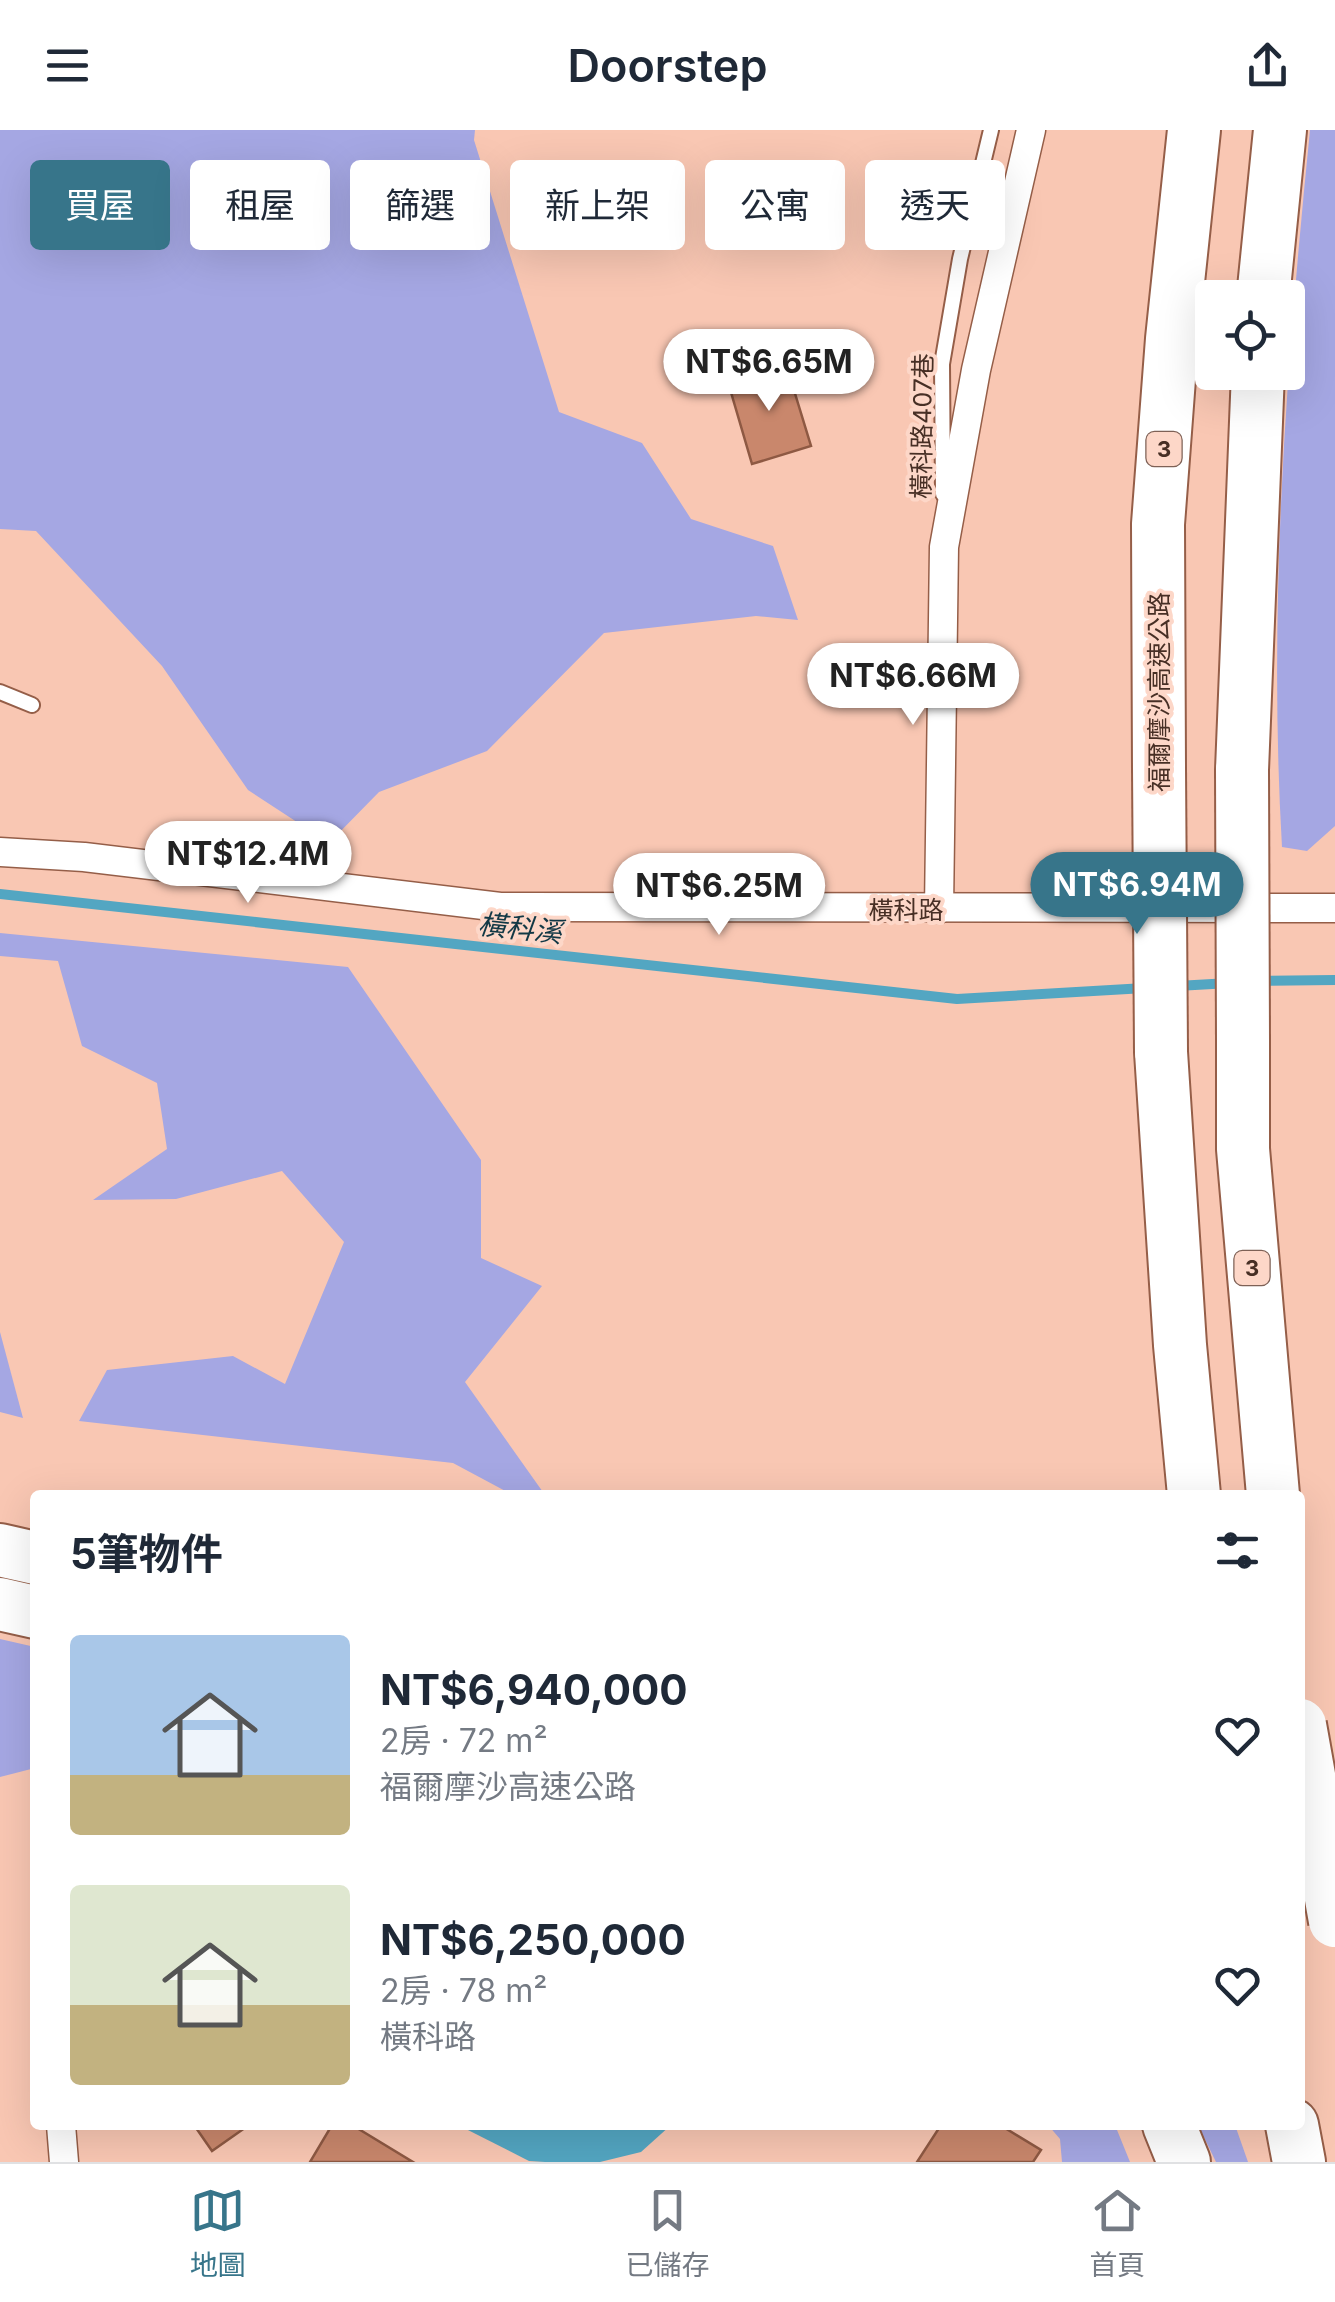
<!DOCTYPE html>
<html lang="zh-TW">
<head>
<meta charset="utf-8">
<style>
	:root { --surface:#fff; --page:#f2f2f3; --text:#1f2937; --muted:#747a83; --line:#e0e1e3; --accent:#37758a }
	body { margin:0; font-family:Inter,"Noto Sans TC",sans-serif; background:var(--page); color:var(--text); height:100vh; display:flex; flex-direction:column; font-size:38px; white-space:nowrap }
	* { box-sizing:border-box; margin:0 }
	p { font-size:32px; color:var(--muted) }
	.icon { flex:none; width:55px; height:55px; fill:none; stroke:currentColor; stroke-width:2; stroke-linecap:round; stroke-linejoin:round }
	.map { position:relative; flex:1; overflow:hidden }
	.panel { position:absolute; left:30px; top:1360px; width:1275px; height:640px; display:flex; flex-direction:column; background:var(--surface); border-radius:10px; box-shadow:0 10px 40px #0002 }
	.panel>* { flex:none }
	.banner { position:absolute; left:30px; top:30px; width:1275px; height:90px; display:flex; gap:20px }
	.tools { position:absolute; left:1195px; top:150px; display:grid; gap:20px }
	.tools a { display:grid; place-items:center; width:110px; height:110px; border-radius:10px; background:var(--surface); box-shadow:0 10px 40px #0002; font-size:50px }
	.price { position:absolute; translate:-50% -85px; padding:0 22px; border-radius:35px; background:#fff; color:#222; font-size:32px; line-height:65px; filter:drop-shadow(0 2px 5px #0008) }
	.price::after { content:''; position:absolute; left:50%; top:60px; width:30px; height:22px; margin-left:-15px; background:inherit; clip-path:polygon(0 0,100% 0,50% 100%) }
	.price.active { background:var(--accent); color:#fff }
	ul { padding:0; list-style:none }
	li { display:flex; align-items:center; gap:30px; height:250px; padding:0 40px }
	li span { display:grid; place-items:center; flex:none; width:280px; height:200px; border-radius:10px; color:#555 }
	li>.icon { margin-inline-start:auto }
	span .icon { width:120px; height:120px; fill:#fffc; stroke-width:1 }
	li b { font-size:42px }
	h2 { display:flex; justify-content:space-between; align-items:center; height:120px; padding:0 40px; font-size:42px }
	.pill { padding:0 35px; border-radius:10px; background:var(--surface); box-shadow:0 10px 40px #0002; font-size:35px; line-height:90px }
	.pill.active { background:var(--accent); color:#fff }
	header { display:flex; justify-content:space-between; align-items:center; height:130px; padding:0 40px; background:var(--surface); font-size:45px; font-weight:600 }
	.dock { display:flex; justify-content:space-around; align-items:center; height:140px; border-top:2px solid var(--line); background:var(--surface); font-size:28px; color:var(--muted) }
	.dock a { display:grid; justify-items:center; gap:5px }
	.dock .active { color:var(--accent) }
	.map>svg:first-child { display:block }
	.green { fill:#a5a7e3 }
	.water { fill:#53a6c2 }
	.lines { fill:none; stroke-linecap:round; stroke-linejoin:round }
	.stream { stroke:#53a6c2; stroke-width:10 }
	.building { fill:#c9876c; stroke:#8e5943; stroke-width:2.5 }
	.lane-casing { stroke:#955e48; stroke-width:18 }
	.street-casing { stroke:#955e48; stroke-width:31 }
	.highway-casing { stroke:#955e48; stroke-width:56 }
	.lane { stroke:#fff; stroke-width:14 }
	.street { stroke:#fff; stroke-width:28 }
	.highway { stroke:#fff; stroke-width:52 }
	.highway-bridge-casing { stroke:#955e48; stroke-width:56; stroke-linecap:butt }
	.highway-bridge { stroke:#fff; stroke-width:52 }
	.labels { text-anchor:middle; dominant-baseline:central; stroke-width:8; stroke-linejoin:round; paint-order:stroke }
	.shield { fill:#fdd7c8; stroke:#7e6156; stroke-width:2.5 }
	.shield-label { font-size:22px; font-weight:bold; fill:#472f25 }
	.street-label { font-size:25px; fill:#472f25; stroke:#fdd7c8 }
	.water-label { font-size:28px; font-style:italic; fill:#123845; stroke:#fdd7c8 }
</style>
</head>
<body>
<header><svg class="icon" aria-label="menu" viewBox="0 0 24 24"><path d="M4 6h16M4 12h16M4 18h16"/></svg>Doorstep<svg class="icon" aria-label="share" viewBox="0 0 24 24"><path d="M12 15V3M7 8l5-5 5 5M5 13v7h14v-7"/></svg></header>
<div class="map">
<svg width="1335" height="2032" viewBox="0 0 1335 2032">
	<rect width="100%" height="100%" fill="#f9c7b3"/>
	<g class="green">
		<path d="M0 0H475L474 10 559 282 642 313 691 389 773 416 798 490 756 486 604 503 487 621 379 662 329 713 248 660 162 536 36 401 0 399Z"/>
		<path d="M1310 0H1335V696L1307 721 1282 717C1268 477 1286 238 1310 0Z"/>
		<path d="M0 803 348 837 481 1030V1128L542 1156 465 1252 545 1365H513L453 1333 79 1291 107 1240 233 1226 285 1254 344 1112 282 1041 176 1069 93 1070 167 1019 157 953 82 916 58 831 0 826Z"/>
		<path d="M0 1202 23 1288 0 1282Z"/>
		<path d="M0 1509 35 1517V1638L0 1647Z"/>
		<path d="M1048 1995H1115L1130 2032H1062L1060 2009Z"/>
		<path d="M1198 1995H1235L1248 2032H1216Z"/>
	</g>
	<path class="water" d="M458 1995H671L641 2022 600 2032H545L529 2031Z"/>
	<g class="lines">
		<g class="stream">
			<path d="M0 764 957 869 1145 858"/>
			<path d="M1257 851 1335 850"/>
			<path d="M1177 856 1230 853"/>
		</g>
	</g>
	<g class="building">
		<path d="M786 234 811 316 752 334 728 252Z"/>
		<path d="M194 1995H249L212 2021Z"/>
		<path d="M332 1995H352L413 2032H310Z"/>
		<path d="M941 1995H1000L1041 2020 1033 2032H917Z"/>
	</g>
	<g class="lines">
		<g class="lane-casing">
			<g id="lane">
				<path d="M943 364 942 234 960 129 991 0"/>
				<path d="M0 562 32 575"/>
			</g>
		</g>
		<g class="street-casing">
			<g id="street">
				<path d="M0 722 84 727 500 777 1335 778"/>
				<path d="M939 779 944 417 976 240 1031 0"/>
				<path d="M61 1995 64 2032"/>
			</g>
		</g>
		<g class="highway-casing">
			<g id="highway">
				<path d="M1263 168 1280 0"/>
				<path d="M1159 638 1158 394 1172 209 1194 0"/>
				<path d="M1242 640 1258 242"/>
				<path d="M1243 910V1019L1273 1365"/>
				<path d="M1161 922 1180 1215 1194 1365"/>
				<path d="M0 1420 35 1428"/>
				<path d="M0 1474 35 1482"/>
				<path d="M1169 1995 1184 2032"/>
				<path d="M1292 1995 1299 2032"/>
			</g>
		</g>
		<use href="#lane" class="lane"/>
		<use href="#street" class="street"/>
		<use href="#highway" class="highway"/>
		<g class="highway-bridge-casing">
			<g id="highway-bridge">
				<path d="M1159 638 1161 922"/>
				<path d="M1242 640 1243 910"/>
				<path d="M1300 1595 1335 1791"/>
			</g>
		</g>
		<use href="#highway-bridge" class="highway-bridge"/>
	</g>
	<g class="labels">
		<g class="shield">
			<rect x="1146.5" y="302" width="35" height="34" rx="8"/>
			<rect x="1234.5" y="1121" width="35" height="34" rx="8"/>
		</g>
		<g class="shield-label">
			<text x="1164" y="319">3</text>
			<text x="1252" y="1138">3</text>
		</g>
		<g class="street-label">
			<text transform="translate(922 296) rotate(-89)">橫科路407巷</text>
			<text transform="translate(1159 562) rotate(-90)">福爾摩沙高速公路</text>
			<text x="906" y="780">橫科路</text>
		</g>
		<g class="water-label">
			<text transform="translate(520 798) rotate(6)">橫科溪</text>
		</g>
	</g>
</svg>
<div class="tools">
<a><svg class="icon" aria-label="locate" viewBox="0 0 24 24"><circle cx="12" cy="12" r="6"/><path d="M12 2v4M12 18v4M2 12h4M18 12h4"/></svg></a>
</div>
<b class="price" style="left:769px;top:284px">NT$6.65M</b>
<b class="price" style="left:913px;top:598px">NT$6.66M</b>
<b class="price" style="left:248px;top:776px">NT$12.4M</b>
<b class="price active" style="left:1137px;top:807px">NT$6.94M</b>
<b class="price" style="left:719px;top:808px">NT$6.25M</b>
<div class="banner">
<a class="pill active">買屋</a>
<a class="pill">租屋</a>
<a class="pill">篩選</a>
<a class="pill">新上架</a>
<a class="pill">公寓</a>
<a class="pill">透天</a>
</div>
<section class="panel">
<h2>5筆物件<svg class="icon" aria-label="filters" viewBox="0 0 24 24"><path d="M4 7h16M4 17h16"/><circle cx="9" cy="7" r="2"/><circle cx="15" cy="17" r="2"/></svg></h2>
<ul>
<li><span style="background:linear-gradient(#a9c7e8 70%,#c2b280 0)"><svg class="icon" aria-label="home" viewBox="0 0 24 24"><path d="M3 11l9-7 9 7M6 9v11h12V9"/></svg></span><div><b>NT$6,940,000</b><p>2房 · 72 m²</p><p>福爾摩沙高速公路</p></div><svg class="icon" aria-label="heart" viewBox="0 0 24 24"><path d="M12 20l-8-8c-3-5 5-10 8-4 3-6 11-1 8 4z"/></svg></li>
<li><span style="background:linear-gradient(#dfe7d0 60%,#c2b280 0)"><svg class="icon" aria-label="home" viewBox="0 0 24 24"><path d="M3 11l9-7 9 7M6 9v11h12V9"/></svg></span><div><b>NT$6,250,000</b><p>2房 · 78 m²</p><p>橫科路</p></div><svg class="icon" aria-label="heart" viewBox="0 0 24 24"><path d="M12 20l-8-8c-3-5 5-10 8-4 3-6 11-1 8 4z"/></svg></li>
</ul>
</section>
</div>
<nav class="dock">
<a class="active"><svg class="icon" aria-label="map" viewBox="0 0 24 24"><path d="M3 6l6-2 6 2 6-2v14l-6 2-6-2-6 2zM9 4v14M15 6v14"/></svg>地圖</a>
<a><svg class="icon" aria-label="saved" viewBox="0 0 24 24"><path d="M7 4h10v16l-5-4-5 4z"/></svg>已儲存</a>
<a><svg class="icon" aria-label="home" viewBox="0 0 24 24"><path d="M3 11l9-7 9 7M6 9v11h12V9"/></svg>首頁</a>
</nav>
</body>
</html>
